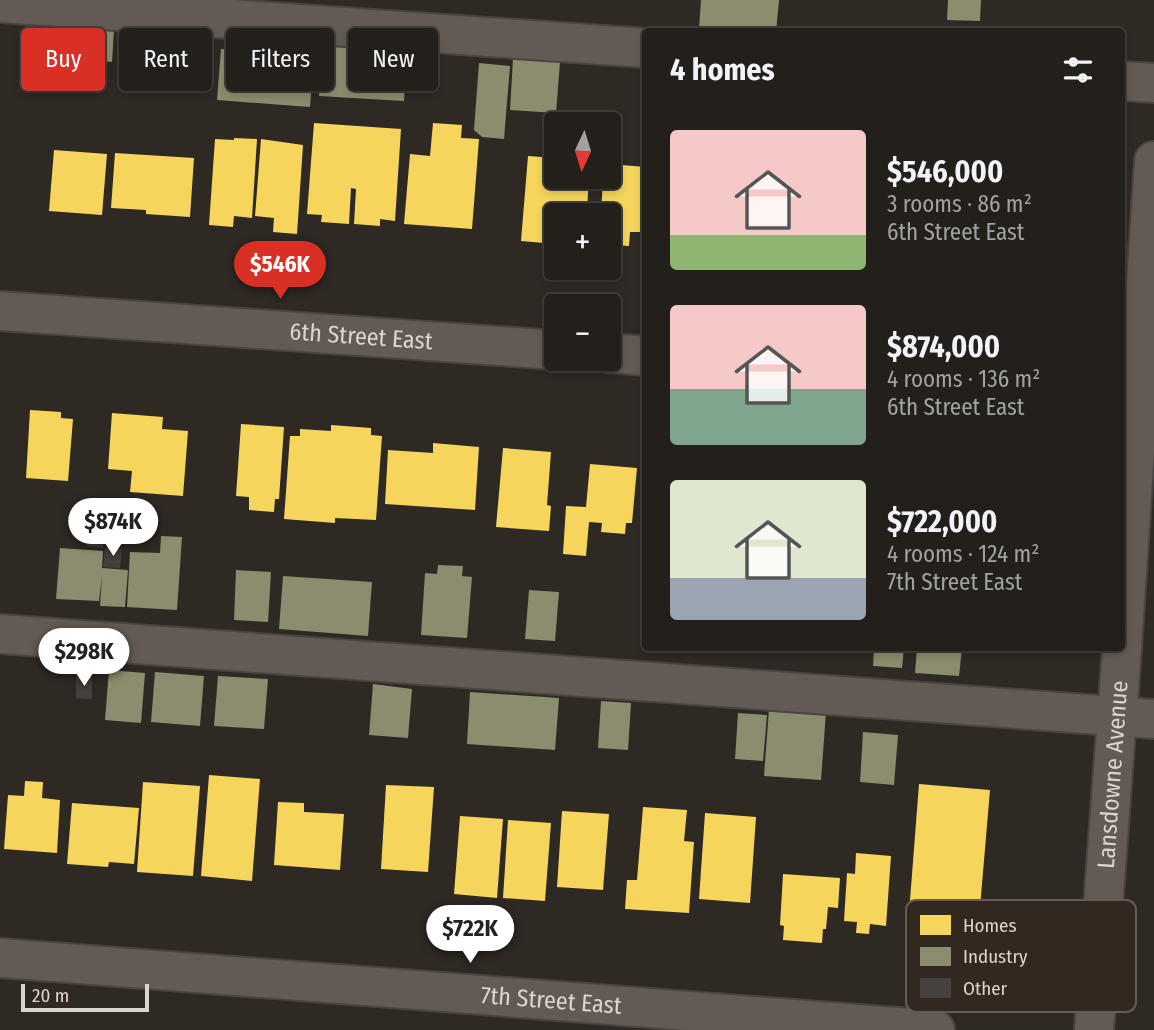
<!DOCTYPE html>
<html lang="en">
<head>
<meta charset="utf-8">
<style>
	:root { --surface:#231f1b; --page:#2b2724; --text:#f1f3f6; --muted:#a3a2a3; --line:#403d3a; --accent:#d93025 }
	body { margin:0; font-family:"Fira Sans Condensed",sans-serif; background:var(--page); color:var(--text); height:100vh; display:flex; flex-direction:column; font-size:26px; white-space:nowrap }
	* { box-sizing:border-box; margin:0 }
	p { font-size:23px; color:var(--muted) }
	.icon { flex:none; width:38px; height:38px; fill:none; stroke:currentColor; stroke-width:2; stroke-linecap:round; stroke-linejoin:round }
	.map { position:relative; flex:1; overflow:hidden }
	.panel { position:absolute; left:642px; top:28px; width:483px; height:623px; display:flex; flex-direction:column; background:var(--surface); border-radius:7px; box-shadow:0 4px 10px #0003,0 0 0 2px var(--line) }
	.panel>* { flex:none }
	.top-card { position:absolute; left:21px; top:28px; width:516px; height:63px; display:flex; gap:14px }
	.needle { width:46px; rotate:184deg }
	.controls { position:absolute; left:544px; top:112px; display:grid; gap:14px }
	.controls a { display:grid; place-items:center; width:77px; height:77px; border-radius:7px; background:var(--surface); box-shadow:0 4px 10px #0003,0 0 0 2px var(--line); font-size:35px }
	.scale { position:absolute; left:21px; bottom:18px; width:128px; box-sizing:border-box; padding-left:7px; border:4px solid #dcd4cf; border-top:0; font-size:19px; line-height:24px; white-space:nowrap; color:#dcd4cf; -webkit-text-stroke:5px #332820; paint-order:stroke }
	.price { position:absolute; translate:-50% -60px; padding:0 16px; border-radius:24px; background:#fff; color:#222; font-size:23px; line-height:46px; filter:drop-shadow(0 2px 4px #0008) }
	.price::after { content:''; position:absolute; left:50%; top:42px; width:21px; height:16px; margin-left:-10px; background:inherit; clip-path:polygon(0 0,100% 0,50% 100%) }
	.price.on { background:var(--accent); color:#fff }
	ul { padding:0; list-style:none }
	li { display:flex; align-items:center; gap:21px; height:175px; padding:0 28px }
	li span { display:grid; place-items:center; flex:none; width:196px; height:140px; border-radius:7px; color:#555 }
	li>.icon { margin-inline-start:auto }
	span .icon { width:84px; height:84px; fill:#fffc; stroke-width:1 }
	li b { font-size:30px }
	h2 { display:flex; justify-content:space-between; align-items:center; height:84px; padding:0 28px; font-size:30px }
	.chip { padding:0 24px; border-radius:7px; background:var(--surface); box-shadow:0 4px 10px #0003,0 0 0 2px var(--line); font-size:24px; line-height:63px }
	.chip.on { background:var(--accent); color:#fff }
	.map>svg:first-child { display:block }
	.homes { fill:#f6d55c }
	.industry { fill:#8c8c6e }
	.building { fill:#46413e }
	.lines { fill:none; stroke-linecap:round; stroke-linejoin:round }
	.minor-casing { stroke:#4a4440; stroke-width:42 }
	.minor { stroke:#635b53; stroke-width:38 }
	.labels { text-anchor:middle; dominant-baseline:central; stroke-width:7; stroke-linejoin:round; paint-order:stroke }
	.street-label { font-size:24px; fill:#dcd4cf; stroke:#332820 }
	.key { fill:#332820; stroke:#665c55; stroke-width:2 }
	.key-label { font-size:19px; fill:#dcd4cf }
</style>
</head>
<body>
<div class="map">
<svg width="1154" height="1030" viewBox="0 0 1154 1030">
	<rect width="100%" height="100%" fill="#2f2924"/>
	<g class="homes">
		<path d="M314 123 401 129 395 221 380 219V226L354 224 356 189 351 188 349 224 321 222 322 215 307 214Z"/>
		<path d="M433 123 462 125 461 138 479 139 472 229 404 224 410 154 430 156Z"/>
		<path d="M234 138 257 139 252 218 234 216 233 227 209 225 215 139 234 140Z"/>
		<path d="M261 139 303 145 297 234 273 232 274 218 255 216Z"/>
		<path d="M54 150 107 154 102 215 49 211Z"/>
		<path d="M115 153 194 158 190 217 146 214V210L111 208Z"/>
		<path d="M528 156 556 158V177H589L587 210 565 208 564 215H556V244L521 241Z"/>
		<path d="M609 164 646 167V232H630L629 246 609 245V215H601L603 177H609Z"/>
		<path d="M30 410 61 412V418L73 419 68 481 26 478Z"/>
		<path d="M112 413 163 417 162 429 188 431 183 496 130 492 132 471 108 469Z"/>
		<path d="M241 424 284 427 279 499H275L274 512 249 510V497L236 496Z"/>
		<path d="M331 425 371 428V435L382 436 376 520 335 518V523L284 519 290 436H300V429L331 431Z"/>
		<path d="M433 443 479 447 475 510 385 504 388 450 433 453Z"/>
		<path d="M503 448 551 452 547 505 551 506 549 531 496 527Z"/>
		<path d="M590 464 637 468 632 523H626L625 534 601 532 602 523 589 522 586 556 563 554 566 506 586 507Z"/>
		<path d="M209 775 260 779 252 881 201 876Z"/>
		<path d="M25 781 43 782 42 798 60 800 57 853 4 849 8 795 24 796Z"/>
		<path d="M143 782 200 786 193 876 137 872Z"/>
		<path d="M919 784 990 790 978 931 908 926Z"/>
		<path d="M386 785 434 787 428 872 381 869Z"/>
		<path d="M278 802 304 803V812L344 814 340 870 274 865Z"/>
		<path d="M72 803 139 808 134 864 109 862 108 867 67 864Z"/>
		<path d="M643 807 687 810 684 841 694 842 689 913 625 909 627 880H637Z"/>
		<path d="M562 811 609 814 603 890 557 887Z"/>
		<path d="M705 813 756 817 750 903 699 899Z"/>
		<path d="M460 816 503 819 497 898 454 894Z"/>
		<path d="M508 820 551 823 545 901 503 898Z"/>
		<path d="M856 853 891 856 886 926 870 924 869 934 856 933 857 922 844 921 847 873 855 874Z"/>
		<path d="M783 874 840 878 838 908 828 907 826 929H823L822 943 783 940 784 926 780 925Z"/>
	</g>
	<g class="industry">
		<path d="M701 0H779L776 32 699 28Z"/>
		<path d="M948 0H981L980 21 947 20Z"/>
		<path d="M66 25 114 29 112 62 62 57Z"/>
		<path d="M124 33 180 36 177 87 121 83Z"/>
		<path d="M322 44 407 49 404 101 319 96Z"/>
		<path d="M221 49 314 55 310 107 217 100Z"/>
		<path d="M513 59 560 62 556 113 510 110Z"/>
		<path d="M479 63 510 66 504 139 482 137 474 130Z"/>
		<path d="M161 536 182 537 177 610 127 607 130 552 160 553Z"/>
		<path d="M60 548 103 551 102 568 128 570 125 607 100 606 102 576 99 601 56 599Z"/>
		<path d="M438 565 463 566 462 576 472 577 467 638 421 635 425 573 437 574Z"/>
		<path d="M236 570 271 572 268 622 234 620Z"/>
		<path d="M283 576 372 582 368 636 279 629Z"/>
		<path d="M529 590 559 592 555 641 525 639Z"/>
		<path d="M874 648H904L902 668 873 666Z"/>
		<path d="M917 648H962L959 676 915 673Z"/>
		<path d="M109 670 145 673 141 723 105 720Z"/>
		<path d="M155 672 204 676 200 726 151 722Z"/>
		<path d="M218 676 268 679 264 729 214 726Z"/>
		<path d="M373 684 412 689 408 738 369 735Z"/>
		<path d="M470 692 559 698 555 750 467 744Z"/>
		<path d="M601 701 631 703 628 750 598 748Z"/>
		<path d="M769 709 826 712 821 780 764 776Z"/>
		<path d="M738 713 767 715 763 761 735 759Z"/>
		<path d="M863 732 898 735 894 785 860 782Z"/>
	</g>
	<g class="building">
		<path d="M89 524 105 525 103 548 87 546Z"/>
		<path d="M105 548 122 549 120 568 103 567Z"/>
		<path d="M76 676 92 677V699L76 698Z"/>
	</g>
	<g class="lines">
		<g class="minor-casing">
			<g id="minor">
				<path d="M0 3 646 48"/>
				<path d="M1122 81 1154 83"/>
				<path id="s1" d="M0 311 556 350"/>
				<path d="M609 353 646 356"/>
				<path d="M0 634 1154 719"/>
				<path d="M1122 647 1154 161"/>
				<path id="s2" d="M0 958 935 1030"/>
				<path id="s3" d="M1094 1030 1122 648"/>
			</g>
		</g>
		<use href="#minor" class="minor"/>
	</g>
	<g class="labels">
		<g class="street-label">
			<text stroke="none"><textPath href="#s1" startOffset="362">6th Street East</textPath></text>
			<text stroke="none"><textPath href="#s3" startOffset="256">Lansdowne Avenue</textPath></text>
			<text stroke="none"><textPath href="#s2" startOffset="553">7th Street East</textPath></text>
		</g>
	</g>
	<rect x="906" y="900" width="230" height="112" rx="10" class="key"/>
	<rect x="920" y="915" width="31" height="20" fill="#f6d55c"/>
	<rect x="920" y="947" width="31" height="19" fill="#8c8c6e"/>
	<rect x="920" y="978" width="31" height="20" fill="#46413e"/>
	<g class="key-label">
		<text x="963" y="932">Homes</text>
		<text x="963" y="963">Industry</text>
		<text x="963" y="995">Other</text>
	</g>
</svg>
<div class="controls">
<a><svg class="needle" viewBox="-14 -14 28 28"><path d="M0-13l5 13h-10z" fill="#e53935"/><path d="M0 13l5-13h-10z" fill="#a3a2a3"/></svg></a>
<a>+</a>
<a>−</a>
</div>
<div class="scale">20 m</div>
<b class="price on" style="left:280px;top:301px">$546K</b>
<b class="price" style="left:113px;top:558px">$874K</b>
<b class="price" style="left:84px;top:688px">$298K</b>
<b class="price" style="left:470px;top:965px">$722K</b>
<div class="top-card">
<a class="chip on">Buy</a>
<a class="chip">Rent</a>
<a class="chip">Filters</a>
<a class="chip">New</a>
</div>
<section class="panel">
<h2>4 homes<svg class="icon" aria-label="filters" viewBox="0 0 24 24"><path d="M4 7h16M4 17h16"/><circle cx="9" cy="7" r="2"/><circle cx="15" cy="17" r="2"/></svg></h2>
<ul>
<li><span style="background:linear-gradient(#f6c9c9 75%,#8fb573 0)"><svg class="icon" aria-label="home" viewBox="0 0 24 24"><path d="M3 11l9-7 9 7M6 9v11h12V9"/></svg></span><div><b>$546,000</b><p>3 rooms · 86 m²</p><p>6th Street East</p></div></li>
<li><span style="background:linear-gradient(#f6c9c9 60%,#7fa58c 0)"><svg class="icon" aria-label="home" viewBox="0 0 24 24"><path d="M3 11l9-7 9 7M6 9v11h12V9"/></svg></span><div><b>$874,000</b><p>4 rooms · 136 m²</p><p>6th Street East</p></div></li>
<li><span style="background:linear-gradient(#dfe7d0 70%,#9aa5b1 0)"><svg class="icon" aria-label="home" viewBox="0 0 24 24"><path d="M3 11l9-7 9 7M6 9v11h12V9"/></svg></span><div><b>$722,000</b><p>4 rooms · 124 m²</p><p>7th Street East</p></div></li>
</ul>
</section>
</div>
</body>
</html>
